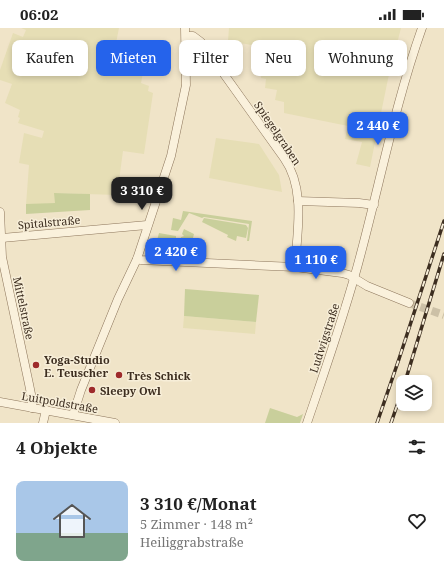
<!DOCTYPE html>
<html lang="de">
<head>
<meta charset="utf-8">
<style>
	:root { --surface:#fff; --page:#f6f6f6; --text:#222; --muted:#767676; --accent:#2563eb }
	body { margin:0; font-family:"Noto Serif",serif; background:var(--page); color:var(--text); height:100vh; display:flex; flex-direction:column; font-size:15px; white-space:nowrap }
	* { box-sizing:border-box; margin:0 }
	p { font-size:13px; color:var(--muted) }
	.icon { flex:none; width:22px; height:22px; fill:none; stroke:currentColor; stroke-width:2; stroke-linecap:round; stroke-linejoin:round }
	.map { position:relative; height:395px; overflow:hidden }
	.drawer { display:flex; flex-direction:column; background:var(--surface); flex:1 }
	.drawer>* { flex:none }
	.guide { position:absolute; left:12px; top:12px; width:420px; height:36px; display:flex; gap:8px }
	.tools { position:absolute; left:396px; top:347px; display:grid; gap:8px }
	.tools a { display:grid; place-items:center; width:36px; height:36px; border-radius:8px; background:var(--surface); box-shadow:0 2px 6px #0003; font-size:20px }
	.price { position:absolute; translate:-50% -34px; padding:0 9px; border-radius:8px; background:var(--accent); color:#fff; font-size:13px; line-height:26px; filter:drop-shadow(0 1px 2px #0008) }
	.price::after { content:''; position:absolute; left:50%; top:24px; width:12px; height:9px; margin-left:-6px; background:inherit; clip-path:polygon(0 0,100% 0,50% 100%) }
	.price.current { background:#222; color:#fff }
	ul { padding:0; list-style:none }
	li { display:flex; align-items:center; gap:12px; height:100px; padding:0 16px }
	li span { display:grid; place-items:center; flex:none; width:112px; height:80px; border-radius:8px; color:#555 }
	li>.icon { margin-inline-start:auto }
	span .icon { width:48px; height:48px; fill:#fffc; stroke-width:1 }
	li b { font-size:17px }
	h2 { display:flex; justify-content:space-between; align-items:center; height:48px; padding:0 16px; font-size:17px }
	.chip { padding:0 14px; border-radius:8px; background:var(--surface); box-shadow:0 2px 6px #0003; font-size:14px; line-height:36px }
	.chip.current { background:var(--accent); color:#fff }
	.status { display:flex; justify-content:space-between; align-items:center; height:28px; padding:0 20px; background:var(--surface); direction:ltr }
	.status svg { height:11px; fill:currentColor }
	.map>svg:first-child { display:block }
	.farmland { fill:#e6deb5 }
	.green { fill:#c9cf9b }
	.lines { fill:none; stroke-linecap:round; stroke-linejoin:round }
	.minor-tunnel { stroke:#ccc0a6; stroke-width:8; stroke-dasharray:8 4; stroke-linecap:butt }
	.minor-casing { stroke:#8d765c; stroke-width:9 }
	.minor { stroke:#faf1dc; stroke-width:8 }
	.rail-casing { stroke:#3d2e20; stroke-width:3.5 }
	.rail { stroke:#f7eed8; stroke-width:2; stroke-dasharray:6; stroke-linecap:butt }
	.poi-dot { fill:#9e2a2b; stroke:#f7eed8; stroke-width:1.5 }
	.labels { text-anchor:middle; dominant-baseline:central; stroke-width:3; stroke-linejoin:round; paint-order:stroke }
	.street-label { font-size:11px; fill:#3d2e20; stroke:#f7eed8 }
	.poi-label { font-size:11px; font-weight:bold; fill:#3d2e20; stroke:#f7eed8; text-anchor:start }
</style>
</head>
<body>
<div class="status"><b>06:02</b><svg viewBox="0 0 49 12"><path d="M0 12V9h3v3zM5 12V6h3v6zM10 12V3h3v9zM15 12V0h3v12zM26 1h20v11H26zM47 4h2v5h-2z"/></svg></div>
<div class="map">
<svg width="444" height="395" viewBox="0 0 444 395">
	<rect width="100%" height="100%" fill="#f0e4c8"/>
	<g class="farmland">
		<path d="M21 0H119L115 20 141 26 138 38 144 39 141 55 149 58 148 63 153 65 144 126 123 123 117 167 55 165V175H60L26 177 29 137 19 135 24 105 42 110 44 103 18 95 20 90 18 89 20 82 5 75 12 56 0 52V42L13 5 23 9 26 2Z"/>
		<path d="M229 0H401L388 51 370 139 356 136 362 114 345 111 348 98 284 85V74L275 72 277 62 265 60 266 51 261 50 264 19 228 13Z"/>
		<path d="M216 110 259 116 279 147 282 164 209 150Z"/>
		<path d="M184 288 256 294 255 306 183 300Z"/>
	</g>
	<g class="green">
		<path d="M54 165 90 166V182L26 186V176L55 175Z"/>
		<path d="M183 183 252 193 249 213H247L249 196 204 189 202 190 189 185 178 203 171 202 173 190 181 192Z"/>
		<path d="M204 190 246 197 248 200 246 210 237 208 236 213 227 209 228 207 202 194Z"/>
		<path d="M184 201 194 206 191 218 180 217 181 209 184 208 182 206Z"/>
		<path d="M159 205 176 208V217L156 216Z"/>
		<path d="M156 217 177 219V230L155 229Z"/>
		<path d="M185 261 259 267 256 294 184 288Z"/>
		<path d="M270 380 297 389 303 386 300 395H265Z"/>
	</g>
	<g class="lines">
		<path class="minor-tunnel" d="M409 275 444 287"/>
		<g class="minor-casing">
			<g id="minor">
				<path d="M186 8H193L201 14 284 130C306 161 297 204 295 239"/>
				<path d="M298 173 359 175 374 177"/>
				<path d="M0 184 2 229 29 356 32 371V380"/>
				<path d="M2 210 147 197"/>
				<path d="M137 231 141 232 295 239 342 245 349 247 367 258 409 275"/>
				<path d="M0 374 115 395"/>
				<path d="M73 387 81 362 118 271 137 231 171 128 186 57 185 0"/>
				<path d="M43 395 46 382"/>
				<path d="M307 395C326 339 346 283 361 225 381 150 396 73 422 0"/>
			</g>
		</g>
		<use href="#minor" class="minor"/>
		<g class="rail-casing">
			<g id="rail">
				<path d="M405 354 444 226"/>
				<path d="M377 395 399 331 444 193"/>
				<path d="M391 395 403 360"/>
			</g>
		</g>
		<use href="#rail" class="rail"/>
	</g>
	<g class="poi-dot">
		<circle cx="36" cy="337" r="4"/>
		<circle cx="119" cy="347" r="4"/>
		<circle cx="92" cy="362" r="4"/>
	</g>
	<g class="labels">
		<g class="street-label">
			<text transform="translate(278 105) rotate(56)">Spiegelgraben</text>
			<text transform="translate(49 194) rotate(-5)">Spitalstraße</text>
			<text transform="translate(24 280) rotate(78)">Mittelstraße</text>
			<text transform="translate(324 310) rotate(-72)">Ludwigstraße</text>
			<text transform="translate(60 374) rotate(10)">Luitpoldstraße</text>
		</g>
		<g class="poi-label">
			<text x="44" y="331">Yoga-Studio<tspan x="44" dy="13">E. Teuscher</tspan></text>
			<text x="127" y="347">Très Schick</text>
			<text x="100" y="362">Sleepy Owl</text>
		</g>
	</g>
</svg>
<div class="tools">
<a><svg class="icon" aria-label="layers" viewBox="0 0 24 24"><path d="M12 4l9 5-9 5-9-5zM3 14l9 5 9-5"/></svg></a>
</div>
<b class="price" style="left:378px;top:118px">2 440 €</b>
<b class="price current" style="left:142px;top:183px">3 310 €</b>
<b class="price" style="left:176px;top:244px">2 420 €</b>
<b class="price" style="left:316px;top:252px">1 110 €</b>
<div class="guide">
<a class="chip">Kaufen</a>
<a class="chip current">Mieten</a>
<a class="chip">Filter</a>
<a class="chip">Neu</a>
<a class="chip">Wohnung</a>
</div>
</div>
<section class="drawer">
<h2>4 Objekte<svg class="icon" aria-label="filters" viewBox="0 0 24 24"><path d="M4 7h16M4 17h16"/><circle cx="9" cy="7" r="2"/><circle cx="15" cy="17" r="2"/></svg></h2>
<ul>
<li><span style="background:linear-gradient(#a9c7e8 65%,#7fa58c 0)"><svg class="icon" aria-label="home" viewBox="0 0 24 24"><path d="M3 11l9-7 9 7M6 9v11h12V9"/></svg></span><div><b>3 310 €/Monat</b><p>5 Zimmer · 148 m²</p><p>Heiliggrabstraße</p></div><svg class="icon" aria-label="heart" viewBox="0 0 24 24"><path d="M12 20l-8-8c-3-5 5-10 8-4 3-6 11-1 8 4z"/></svg></li>
</ul>
</section>
</body>
</html>
